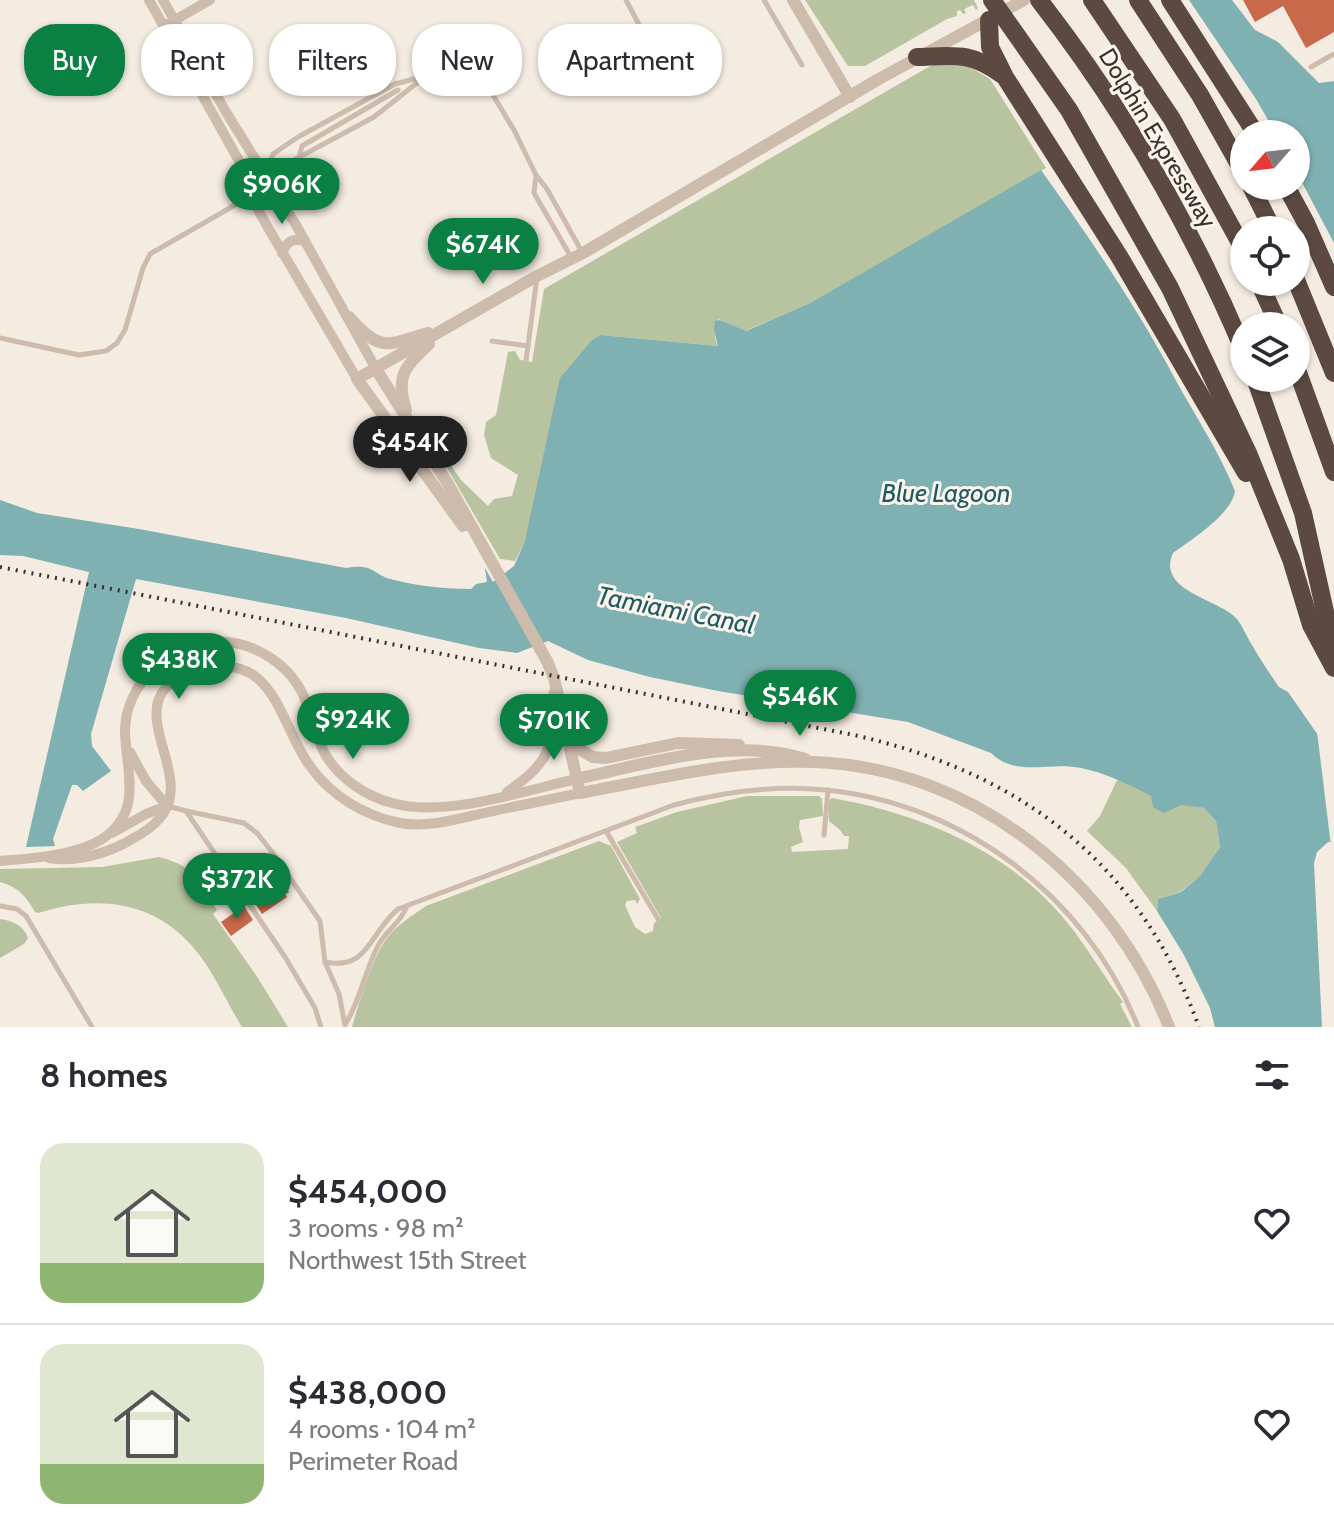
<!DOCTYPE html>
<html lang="en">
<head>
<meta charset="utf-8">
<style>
	:root { --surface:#fff; --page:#f2f2f3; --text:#2b2b33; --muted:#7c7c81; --line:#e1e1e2; --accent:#0b8043 }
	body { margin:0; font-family:Cabin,sans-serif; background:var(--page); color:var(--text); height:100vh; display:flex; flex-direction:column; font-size:30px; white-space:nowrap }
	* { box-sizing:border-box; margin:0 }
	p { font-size:26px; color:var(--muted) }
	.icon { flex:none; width:44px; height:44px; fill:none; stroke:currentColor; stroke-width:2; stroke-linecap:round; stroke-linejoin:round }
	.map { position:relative; height:1027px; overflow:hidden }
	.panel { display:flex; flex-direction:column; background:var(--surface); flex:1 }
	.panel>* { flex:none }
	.banner { position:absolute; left:24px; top:24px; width:800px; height:72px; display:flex; gap:16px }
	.needle { width:52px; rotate:242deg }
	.buttons { position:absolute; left:1230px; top:120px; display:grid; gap:16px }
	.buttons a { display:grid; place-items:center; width:80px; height:80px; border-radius:50%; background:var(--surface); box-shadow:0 2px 6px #0004; font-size:40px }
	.price { position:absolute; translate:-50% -68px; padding:0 18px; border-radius:28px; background:var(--accent); color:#fff; font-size:26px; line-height:52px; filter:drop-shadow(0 2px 4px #0008) }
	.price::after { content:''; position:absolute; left:50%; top:48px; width:24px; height:18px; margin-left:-12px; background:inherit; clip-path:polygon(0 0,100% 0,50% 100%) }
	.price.active { background:#222; color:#fff }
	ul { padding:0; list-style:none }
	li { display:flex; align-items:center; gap:24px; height:200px; padding:0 40px }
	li+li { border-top:2px solid var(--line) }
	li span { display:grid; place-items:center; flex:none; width:224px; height:160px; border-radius:24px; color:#555 }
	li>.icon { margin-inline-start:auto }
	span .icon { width:96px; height:96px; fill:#fffc; stroke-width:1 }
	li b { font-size:34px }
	h2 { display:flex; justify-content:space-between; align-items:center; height:96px; padding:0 40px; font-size:34px }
	.chip { padding:0 28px; border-radius:32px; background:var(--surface); box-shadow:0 2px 6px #0004; font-size:28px; line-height:72px }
	.chip.active { background:var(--accent); color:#fff }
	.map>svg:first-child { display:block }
	.green { fill:#b8c4a0 }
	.water { fill:#7fb0b2 }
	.pier { fill:#f4ebe1 }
	.building { fill:#c8694b }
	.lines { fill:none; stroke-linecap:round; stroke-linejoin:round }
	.service { stroke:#cdbbac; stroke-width:5 }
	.minor { stroke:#cdbbac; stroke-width:10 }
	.tertiary { stroke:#cdbbac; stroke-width:12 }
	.motorway { stroke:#5c4a42; stroke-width:18 }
	.rail { stroke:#3b302b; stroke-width:4; stroke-dasharray:2 6; stroke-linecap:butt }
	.labels { text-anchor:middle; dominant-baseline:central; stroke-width:6; stroke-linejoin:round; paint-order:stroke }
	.street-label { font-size:24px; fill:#3b302b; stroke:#fbf5ee }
	.water-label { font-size:26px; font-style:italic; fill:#1f5a5e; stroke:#fbf5ee }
</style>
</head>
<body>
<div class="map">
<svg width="1334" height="1027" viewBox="0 0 1334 1027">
	<rect width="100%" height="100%" fill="#f4ebe1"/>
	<g class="green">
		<path d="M805 0H974L978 8 976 10 973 5 964 9 966 13 963 14 960 10 957 11V16L947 19 865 66H848Z"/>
		<path d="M964 64 990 79 1046 168 810 303 745 331 718 319 715 338 718 346 601 335 525 541 515 561 500 559 436 449 438 446 461 480 488 506 494 499 512 496 518 475 491 458 484 435 486 422 496 415 508 352 515 351 520 360 532 362 544 289 925 69 933 65Z"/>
		<path d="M1118 778C1147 793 1172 804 1204 808L1216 821 1220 847 1200 876 1180 892 1158 899 1157 911 1126 868 1087 831 1100 816Z"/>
		<path d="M747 796H819L822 799 823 816 800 820 799 827 803 842 791 847 792 852 848 849 849 836H844L840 830 829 821 828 802 832 798C926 815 1015 853 1074 931 1091 954 1106 979 1123 1002L1120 1004 1132 1027H352C359 1003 372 958 387 938 397 925 413 915 426 906L599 841 611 846 640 899 637 904 635 900 627 901 625 905 635 927 645 934 653 931 654 923 661 918 617 842 637 833 635 827 677 812Z"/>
		<path d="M159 857C195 866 197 880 217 910L213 914 256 975 288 1027H242C226 1001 213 970 193 947 152 899 94 895 38 913L35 912C26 896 18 887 0 882V869L102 867Z"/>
		<path d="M0 919C13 921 23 925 28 938L24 944 0 958Z"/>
	</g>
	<g class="water">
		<path d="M1189 0H1232L1255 30 1278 42 1319 83 1334 81V243L1296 171V134H1276L1256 99Z"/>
		<path d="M1041 170C1089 237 1135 304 1174 377 1194 414 1219 451 1235 491 1232 514 1191 540 1173 553 1156 591 1219 599 1236 618 1243 626 1246 636 1252 645 1260 659 1270 674 1279 687L1288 692 1320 738 1334 842H1328L1317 852 1314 863 1322 1027H1215L1210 1008 1184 955 1157 911 1158 899 1181 892 1200 876 1220 847 1216 821 1204 808 1181 805 1164 813 1153 807 1151 796C1128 784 1106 773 1081 768 1049 761 1017 778 991 753L908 722 718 691 650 677 588 660 548 641 517 653 479 648 346 618 136 579 91 734 92 746 111 771 83 791 77 785H72L53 839 55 846 26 847 89 572 23 556 0 555V500L37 513 139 529 346 568C376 563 371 575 394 580 418 586 446 589 471 589L476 584 487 582 485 568 493 582 514 566 525 541 560 378 592 340 601 335 718 346 714 330 715 321 720 320 746 331 810 303Z"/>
	</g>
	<path class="pier" d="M1316 723 1323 735 1334 738V846H1331Z"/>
	<g class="building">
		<path d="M1243 0H1334V32L1306 48 1283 6 1255 22Z"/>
		<path d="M281 880 289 892 285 894 287 897 262 914 253 900Z"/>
		<path d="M244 906 253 920 231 936 221 922Z"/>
	</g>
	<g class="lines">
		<g class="service">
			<path d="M626 0 645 36"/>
			<path d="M764 0 802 65"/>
			<path d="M1311 67 1334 54"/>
			<path d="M299 158 302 146 398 90"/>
			<path d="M266 174 273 154 298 137 395 84 425 76"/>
			<path d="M536 176 534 193 571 257"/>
			<path d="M0 338 79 355 106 351 117 343 125 330 143 268 150 254 235 205 266 175 374 117 427 75 467 52 514 130 536 175 547 189 582 252"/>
			<path d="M492 341 528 346"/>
			<path d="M526 361 537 277"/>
			<path d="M167 806 186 811 285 957 315 1008 321 1027"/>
			<path d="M186 811 244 823 257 833 272 852 320 921 325 962 339 994 345 1025"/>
			<path d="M606 831 658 919"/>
			<path d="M824 835 828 790"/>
			<path d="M0 906 17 909 26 916 92 1027"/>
			<path d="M325 962C369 971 369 933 398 909L674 805C719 793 765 786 812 789 956 797 1086 894 1138 1027"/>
			<path d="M346 1023C361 999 365 969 379 944 386 931 401 922 406 908"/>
		</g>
		<g class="minor">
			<path d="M149 0 243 168 257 208 270 231 357 379"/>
			<path d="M163 0 226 112 296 225 376 369"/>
			<path d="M168 24 210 0"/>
			<path d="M282 253C287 241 292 238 305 241"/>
			<path d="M130 752 146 781 167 806"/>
			<path d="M507 792C554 759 552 747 554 692"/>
			<path d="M112 833 146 814 167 806"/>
			<path d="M49 858C74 862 102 855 125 843 141 834 157 826 166 809 190 763 111 694 200 670 275 649 279 724 310 766 331 796 365 816 400 823 428 828 458 819 484 813 516 806 548 800 580 793"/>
			<path d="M0 861C31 858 79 856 105 837 144 809 125 768 125 730 126 685 167 646 211 642 248 638 289 662 304 697 312 716 315 736 325 754 339 778 365 796 392 803 445 818 523 791 576 779"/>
		</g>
		<g class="tertiary">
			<path d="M793 0 850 97"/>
			<path d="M349 317C381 352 384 346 428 333"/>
			<path d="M376 369 448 484 547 661 554 678 580 793C657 779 735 759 814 762 975 768 1112 881 1169 1027"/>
			<path d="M406 410C395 376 405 367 429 344"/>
			<path d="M463 526 357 379 537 276 583 253 877 80 1024 0"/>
			<path d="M567 737 577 748 593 757 606 758 678 743 739 745"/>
			<path d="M576 779C646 764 735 736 805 759"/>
		</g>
		<g class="motorway">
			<path d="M992 0 1069 110 1170 288 1248 453 1291 559 1311 625 1334 668"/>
			<path d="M1039 0C1123 108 1191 226 1244 351"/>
			<path d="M1092 0 1172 119 1244 250"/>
			<path d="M1138 0 1200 95 1244 173"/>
			<path d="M1170 0 1256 134"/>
			<path d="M989 20 990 47 1005 77 1119 256 1246 473"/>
			<path d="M917 57C953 56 970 51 1001 74"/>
			<path d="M1251 186 1273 230"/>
			<path d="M1286 186 1306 223 1334 287"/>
			<path d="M1296 280 1334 373"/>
			<path d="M1259 282 1279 326"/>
			<path d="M1296 367 1334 472"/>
			<path d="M1255 378 1303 513 1334 652"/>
		</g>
		<path class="rail" d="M0 567 854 735C1022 773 1139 862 1199 1027"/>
	</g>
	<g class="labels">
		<g class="street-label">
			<text transform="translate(1158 138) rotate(59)">Dolphin Expressway</text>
		</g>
		<g class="water-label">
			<text x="946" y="493">Blue Lagoon</text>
			<text transform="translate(676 610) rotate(11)">Tamiami Canal</text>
		</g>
	</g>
</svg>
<div class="buttons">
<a><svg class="needle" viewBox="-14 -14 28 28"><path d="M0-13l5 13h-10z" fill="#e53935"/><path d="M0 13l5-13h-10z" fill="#7c7c81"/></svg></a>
<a><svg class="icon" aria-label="locate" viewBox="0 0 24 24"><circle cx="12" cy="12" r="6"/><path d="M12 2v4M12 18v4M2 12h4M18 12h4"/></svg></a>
<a><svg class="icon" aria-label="layers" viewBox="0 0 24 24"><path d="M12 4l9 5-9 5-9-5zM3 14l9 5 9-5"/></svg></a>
</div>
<b class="price" style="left:282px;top:226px">$906K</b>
<b class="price" style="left:483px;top:286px">$674K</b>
<b class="price active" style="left:410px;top:484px">$454K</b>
<b class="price" style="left:179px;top:701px">$438K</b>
<b class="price" style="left:800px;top:738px">$546K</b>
<b class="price" style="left:353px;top:761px">$924K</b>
<b class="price" style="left:554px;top:762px">$701K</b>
<b class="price" style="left:237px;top:921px">$372K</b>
<div class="banner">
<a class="chip active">Buy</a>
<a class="chip">Rent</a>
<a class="chip">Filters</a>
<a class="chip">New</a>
<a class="chip">Apartment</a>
</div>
</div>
<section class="panel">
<h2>8 homes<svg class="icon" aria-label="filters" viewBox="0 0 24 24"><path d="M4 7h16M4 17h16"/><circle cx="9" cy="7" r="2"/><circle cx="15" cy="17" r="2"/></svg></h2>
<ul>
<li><span style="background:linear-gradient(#dfe7d0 75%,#8fb573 0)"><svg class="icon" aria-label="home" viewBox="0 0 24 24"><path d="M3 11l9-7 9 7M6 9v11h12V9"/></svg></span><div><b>$454,000</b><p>3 rooms · 98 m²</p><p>Northwest 15th Street</p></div><svg class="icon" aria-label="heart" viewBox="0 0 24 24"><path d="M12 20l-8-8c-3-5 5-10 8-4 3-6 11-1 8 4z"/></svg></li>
<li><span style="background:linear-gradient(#dfe7d0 75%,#8fb573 0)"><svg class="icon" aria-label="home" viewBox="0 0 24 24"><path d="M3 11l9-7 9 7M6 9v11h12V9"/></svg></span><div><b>$438,000</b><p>4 rooms · 104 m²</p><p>Perimeter Road</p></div><svg class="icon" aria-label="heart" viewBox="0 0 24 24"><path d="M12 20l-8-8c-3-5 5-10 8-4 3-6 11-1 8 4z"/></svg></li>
</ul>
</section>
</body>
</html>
